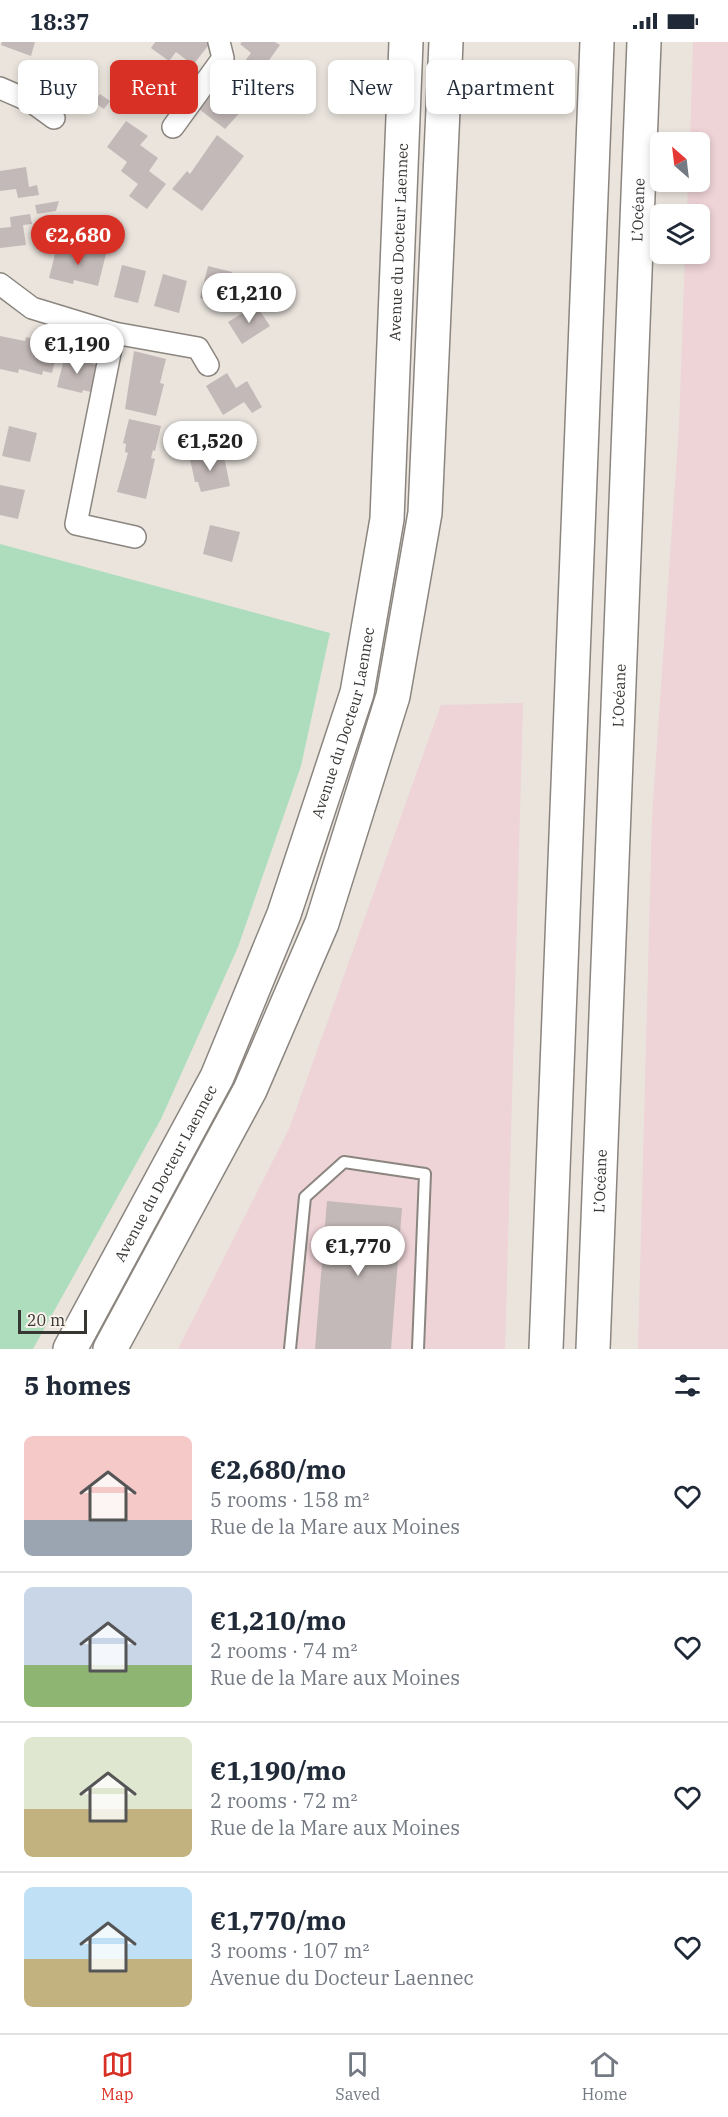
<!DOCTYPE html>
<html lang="en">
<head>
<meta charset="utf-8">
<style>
	:root { --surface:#fff; --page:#f6f6f7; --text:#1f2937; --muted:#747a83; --line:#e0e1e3; --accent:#d93025 }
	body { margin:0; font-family:"IBM Plex Serif",serif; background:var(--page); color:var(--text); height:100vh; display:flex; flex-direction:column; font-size:22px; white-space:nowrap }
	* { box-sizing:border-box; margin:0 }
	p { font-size:20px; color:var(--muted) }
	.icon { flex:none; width:33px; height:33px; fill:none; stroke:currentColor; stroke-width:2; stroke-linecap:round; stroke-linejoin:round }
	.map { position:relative; height:1307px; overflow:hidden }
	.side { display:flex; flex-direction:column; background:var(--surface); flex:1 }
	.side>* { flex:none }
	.top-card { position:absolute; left:18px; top:18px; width:693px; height:54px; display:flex; gap:12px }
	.needle { width:39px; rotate:332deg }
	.tools { position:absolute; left:650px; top:90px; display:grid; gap:12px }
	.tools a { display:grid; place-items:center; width:60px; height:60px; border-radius:9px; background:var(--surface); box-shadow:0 3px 9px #0003; font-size:30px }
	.scale { position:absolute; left:18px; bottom:15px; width:69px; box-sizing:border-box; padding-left:6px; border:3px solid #383633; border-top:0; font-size:16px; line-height:21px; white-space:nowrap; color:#383633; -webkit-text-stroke:4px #f7f1ea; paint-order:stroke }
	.price { position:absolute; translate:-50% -51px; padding:0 14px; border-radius:21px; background:#fff; color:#222; font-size:20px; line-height:39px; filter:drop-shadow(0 2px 3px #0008) }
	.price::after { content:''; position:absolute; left:50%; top:36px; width:18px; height:14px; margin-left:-9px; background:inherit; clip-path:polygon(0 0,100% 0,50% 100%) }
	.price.on { background:var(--accent); color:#fff }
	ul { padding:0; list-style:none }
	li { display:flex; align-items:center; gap:18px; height:150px; padding:0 24px }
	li+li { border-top:2px solid var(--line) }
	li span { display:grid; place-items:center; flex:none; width:168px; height:120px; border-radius:9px; color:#555 }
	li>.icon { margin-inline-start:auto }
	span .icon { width:72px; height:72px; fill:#fffc; stroke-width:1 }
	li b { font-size:26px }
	h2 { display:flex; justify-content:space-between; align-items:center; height:72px; padding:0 24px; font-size:26px }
	.tag { padding:0 21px; border-radius:9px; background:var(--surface); box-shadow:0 3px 9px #0003; font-size:21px; line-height:54px }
	.tag.on { background:var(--accent); color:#fff }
	.status { display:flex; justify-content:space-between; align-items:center; height:42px; padding:0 30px; background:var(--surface); direction:ltr }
	.status svg { height:16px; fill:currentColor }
	.dock { display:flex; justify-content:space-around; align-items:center; height:84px; border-top:2px solid var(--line); background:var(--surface); font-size:16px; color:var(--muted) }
	.dock a { display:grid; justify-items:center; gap:3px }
	.dock .on { color:var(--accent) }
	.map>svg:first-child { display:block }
	.industrial { fill:#eed3d7 }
	.green { fill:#aeddbd }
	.building { fill:#c3b9b8 }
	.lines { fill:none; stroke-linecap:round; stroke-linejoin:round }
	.lane-casing { stroke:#8b857f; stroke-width:14 }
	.street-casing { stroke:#8b857f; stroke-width:24 }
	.primary-casing { stroke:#8b857f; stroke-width:36 }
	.highway-casing { stroke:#8b857f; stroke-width:36 }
	.lane { stroke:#fff; stroke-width:10 }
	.street { stroke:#fff; stroke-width:21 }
	.primary { stroke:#fff; stroke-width:33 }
	.highway { stroke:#fff; stroke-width:33 }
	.labels { text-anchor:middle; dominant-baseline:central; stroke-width:6; stroke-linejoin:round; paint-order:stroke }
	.street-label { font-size:15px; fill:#383633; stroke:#f7f1ea }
</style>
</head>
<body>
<div class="status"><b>18:37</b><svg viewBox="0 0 49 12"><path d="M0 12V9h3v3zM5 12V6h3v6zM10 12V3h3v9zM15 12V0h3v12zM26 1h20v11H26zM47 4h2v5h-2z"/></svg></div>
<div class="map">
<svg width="728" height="1307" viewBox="0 0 728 1307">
	<rect width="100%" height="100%" fill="#eae4dd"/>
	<g class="industrial">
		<path d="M693 0H728V1307H638L652 775 679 384 685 212H699V172H687L688 140H699V100H690Z"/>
		<path d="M523 661 505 1307H178L289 1087 441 663Z"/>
	</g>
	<path class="green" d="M0 502 330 591 301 724 238 905 161 1077 33 1307H0Z"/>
	<g class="building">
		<path d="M2 0H35L31 14 1 3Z"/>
		<path d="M155 0H211L193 23 176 10 169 19 151 6Z"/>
		<path d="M242 0H275L280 3 267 21 278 30 259 56 255 54 225 87 199 67 227 32 232 36 251 11 240 2Z"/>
		<path d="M159 32 177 45 170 54 166 51 159 59 142 46 149 38 153 40Z"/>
		<path d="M100 52 110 59 104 67 94 60Z"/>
		<path d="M126 79 148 94 140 103 158 116 149 129 166 142 147 167 129 154 138 142 121 129 127 120 107 105Z"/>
		<path d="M217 93 244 114 202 169 172 147 187 129 190 132Z"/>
		<path d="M26 125 29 145 37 143 39 153 18 156 16 147 0 149V129Z"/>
		<path d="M59 159 56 169 37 172 35 163Z"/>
		<path d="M30 172 32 182 23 183 26 203 0 206V186L11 185 10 175Z"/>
		<path d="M57 204 81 210 82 206 106 212 98 244 74 238 73 242 49 236Z"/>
		<path d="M122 223 146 229 138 261 114 255Z"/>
		<path d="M208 224 232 230 225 262 200 256Z"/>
		<path d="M163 232 187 239 179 271 154 264Z"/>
		<path d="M256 263 270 284 242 302 228 280Z"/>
		<path d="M0 294 25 299 26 295 50 301V304L58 306 52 331 43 329 42 333 19 327 18 331 0 327Z"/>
		<path d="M134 309 166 317 160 341 164 342 156 374 125 367Z"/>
		<path d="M65 313 97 323 91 350 83 348 82 351 57 345Z"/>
		<path d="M227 331 236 346 247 339 262 365 252 371 244 360 223 373 206 344Z"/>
		<path d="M129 377 161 384 155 409 153 408 151 416 155 417 146 457 117 450 128 411 125 410 126 402 123 401Z"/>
		<path d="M9 384 37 391 30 420 2 414Z"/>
		<path d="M223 410 230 444 201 450 198 440H195L190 417Z"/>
		<path d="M0 443 25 448 18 477 0 473Z"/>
		<path d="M210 483 240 490 232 520 203 512Z"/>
		<path d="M327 1159 402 1166 391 1307H315Z"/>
	</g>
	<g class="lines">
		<g class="lane-casing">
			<path id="lane" d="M290 1307 305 1155 344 1120 425 1132 418 1307"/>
		</g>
		<g class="street-casing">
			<g id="street">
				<path d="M0 46 32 60 54 76"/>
				<path d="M173 85 223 16 219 0"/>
				<path d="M0 242 32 266 114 291 198 306 208 323"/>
				<path d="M114 291 76 482 135 495"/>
			</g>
		</g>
		<g class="primary-casing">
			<g id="primary">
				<path id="s1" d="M70 1307 217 1035 284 872 357 651 387 477 406 0"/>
				<path d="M110 1307 250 1048 322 881 393 654 425 471 446 0"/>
			</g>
		</g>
		<g class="highway-casing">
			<g id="highway">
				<path d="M546 1307 597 0"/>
				<path id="s2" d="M593 1307 644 0"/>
			</g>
		</g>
		<use href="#lane" class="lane"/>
		<use href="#street" class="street"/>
		<use href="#primary" class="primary"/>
		<use href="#highway" class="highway"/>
	</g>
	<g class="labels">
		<g class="street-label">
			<text stroke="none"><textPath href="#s2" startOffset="1140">L’Océane</textPath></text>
			<text stroke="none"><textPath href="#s1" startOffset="1172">Avenue du Docteur Laennec</textPath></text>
			<text stroke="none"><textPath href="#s2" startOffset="654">L’Océane</textPath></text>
			<text stroke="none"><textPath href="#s1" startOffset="686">Avenue du Docteur Laennec</textPath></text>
			<text stroke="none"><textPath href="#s1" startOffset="200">Avenue du Docteur Laennec</textPath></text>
			<text stroke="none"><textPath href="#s2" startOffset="168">L’Océane</textPath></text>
		</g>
	</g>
</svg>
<div class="tools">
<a><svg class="needle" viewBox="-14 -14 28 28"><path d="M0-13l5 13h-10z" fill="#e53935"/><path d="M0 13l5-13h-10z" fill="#747a83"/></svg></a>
<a><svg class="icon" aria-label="layers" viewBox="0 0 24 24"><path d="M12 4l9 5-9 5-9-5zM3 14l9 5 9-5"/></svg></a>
</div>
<div class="scale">20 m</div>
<b class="price on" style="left:78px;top:224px">€2,680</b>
<b class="price" style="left:249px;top:282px">€1,210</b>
<b class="price" style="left:77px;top:333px">€1,190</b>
<b class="price" style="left:210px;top:430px">€1,520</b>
<b class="price" style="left:358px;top:1235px">€1,770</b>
<div class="top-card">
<a class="tag">Buy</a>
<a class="tag on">Rent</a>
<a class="tag">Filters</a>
<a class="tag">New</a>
<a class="tag">Apartment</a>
</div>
</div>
<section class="side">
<h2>5 homes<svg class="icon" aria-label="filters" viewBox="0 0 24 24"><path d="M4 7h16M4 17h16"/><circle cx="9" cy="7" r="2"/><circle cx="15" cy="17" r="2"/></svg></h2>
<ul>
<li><span style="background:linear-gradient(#f6c9c9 70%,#9aa5b1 0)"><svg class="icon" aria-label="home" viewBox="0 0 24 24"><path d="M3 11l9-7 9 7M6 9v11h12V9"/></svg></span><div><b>€2,680/mo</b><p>5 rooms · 158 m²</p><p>Rue de la Mare aux Moines</p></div><svg class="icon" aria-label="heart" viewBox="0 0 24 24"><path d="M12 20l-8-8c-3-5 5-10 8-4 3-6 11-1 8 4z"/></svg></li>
<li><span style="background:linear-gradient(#c9d6e8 65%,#8fb573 0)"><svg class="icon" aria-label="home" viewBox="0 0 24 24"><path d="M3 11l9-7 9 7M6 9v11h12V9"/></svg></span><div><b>€1,210/mo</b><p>2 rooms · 74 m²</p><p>Rue de la Mare aux Moines</p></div><svg class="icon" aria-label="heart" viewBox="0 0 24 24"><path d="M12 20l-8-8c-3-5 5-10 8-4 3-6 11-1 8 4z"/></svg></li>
<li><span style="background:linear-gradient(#dfe7d0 60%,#c2b280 0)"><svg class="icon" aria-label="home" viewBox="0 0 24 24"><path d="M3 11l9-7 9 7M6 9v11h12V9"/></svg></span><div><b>€1,190/mo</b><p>2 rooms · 72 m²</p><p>Rue de la Mare aux Moines</p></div><svg class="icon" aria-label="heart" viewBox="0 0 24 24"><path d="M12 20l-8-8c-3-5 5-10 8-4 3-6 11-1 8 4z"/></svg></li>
<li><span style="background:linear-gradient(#bfe0f5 60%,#c2b280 0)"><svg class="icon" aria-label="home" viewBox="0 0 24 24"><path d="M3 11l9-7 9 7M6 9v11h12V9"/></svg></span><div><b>€1,770/mo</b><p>3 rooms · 107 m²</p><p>Avenue du Docteur Laennec</p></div><svg class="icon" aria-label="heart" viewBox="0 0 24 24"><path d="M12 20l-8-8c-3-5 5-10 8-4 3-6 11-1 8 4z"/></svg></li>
</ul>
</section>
<nav class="dock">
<a class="on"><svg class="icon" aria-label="map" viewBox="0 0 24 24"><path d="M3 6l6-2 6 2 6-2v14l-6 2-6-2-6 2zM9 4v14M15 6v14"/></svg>Map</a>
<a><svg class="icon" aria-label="saved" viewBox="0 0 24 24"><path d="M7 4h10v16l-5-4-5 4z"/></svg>Saved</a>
<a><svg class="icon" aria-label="home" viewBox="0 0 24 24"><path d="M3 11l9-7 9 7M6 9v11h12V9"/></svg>Home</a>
</nav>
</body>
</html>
